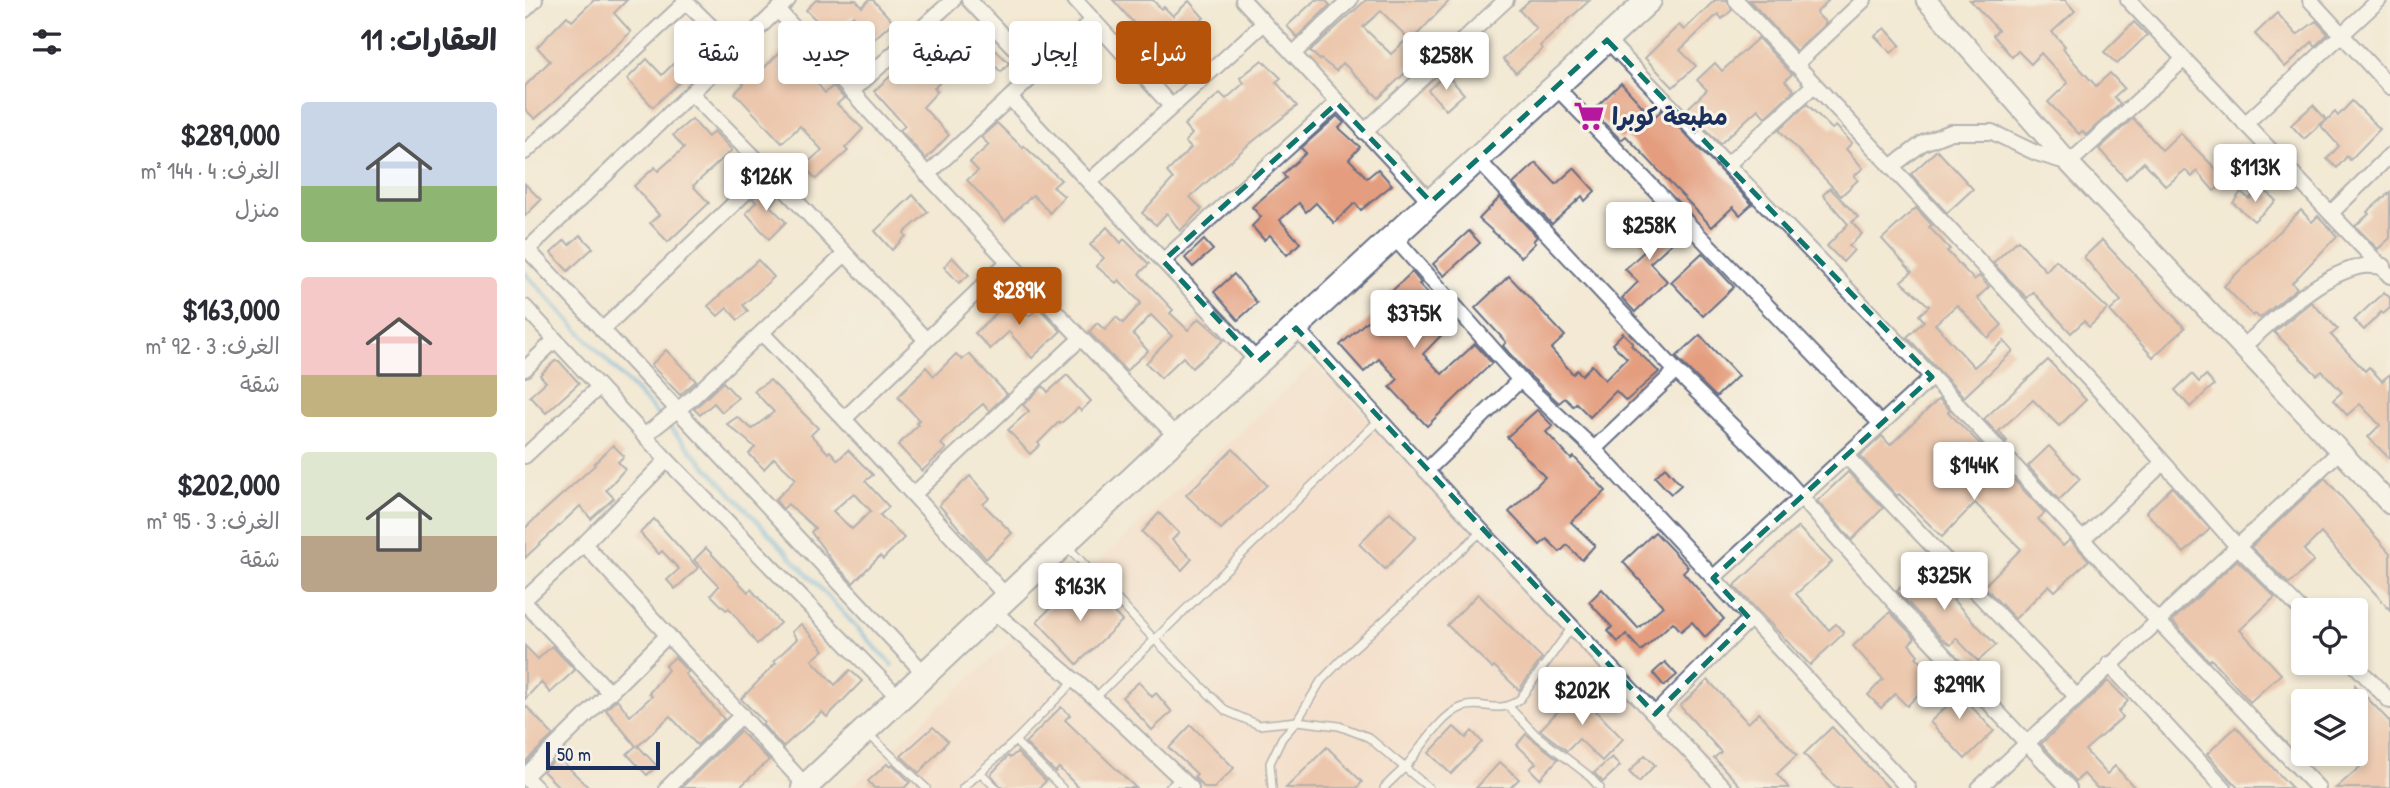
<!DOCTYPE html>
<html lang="ar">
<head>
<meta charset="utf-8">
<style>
	:root { --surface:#fff; --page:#f2f2f3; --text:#2b2b33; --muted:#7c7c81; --accent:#b45309 }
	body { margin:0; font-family:"Patrick Hand","Playpen Sans Arabic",sans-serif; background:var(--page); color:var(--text); direction:rtl; height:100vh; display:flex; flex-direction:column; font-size:26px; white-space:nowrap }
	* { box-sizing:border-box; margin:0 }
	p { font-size:23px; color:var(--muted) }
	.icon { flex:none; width:38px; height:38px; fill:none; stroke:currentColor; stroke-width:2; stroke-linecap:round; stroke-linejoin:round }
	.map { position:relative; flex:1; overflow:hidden; direction:ltr }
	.panel { display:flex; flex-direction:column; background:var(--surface); width:525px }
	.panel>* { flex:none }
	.banner { position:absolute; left:21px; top:21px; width:665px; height:63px; direction:rtl; display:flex; gap:14px }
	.tools { position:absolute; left:1766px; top:598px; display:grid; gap:14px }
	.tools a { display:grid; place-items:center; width:77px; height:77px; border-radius:7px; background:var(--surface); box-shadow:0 4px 10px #0003; font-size:35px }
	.scale { position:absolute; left:21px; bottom:18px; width:114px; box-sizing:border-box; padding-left:7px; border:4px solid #1b2f5e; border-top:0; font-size:19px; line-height:24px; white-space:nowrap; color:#1b2f5e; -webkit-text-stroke:5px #f7f3e8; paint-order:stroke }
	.price { position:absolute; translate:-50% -60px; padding:0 16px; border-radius:7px; background:#fff; color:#222; font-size:23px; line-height:46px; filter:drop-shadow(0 2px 4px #0008) }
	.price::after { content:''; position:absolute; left:50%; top:42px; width:21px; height:16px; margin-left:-10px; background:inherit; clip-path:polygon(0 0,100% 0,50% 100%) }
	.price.selected { background:var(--accent); color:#fff }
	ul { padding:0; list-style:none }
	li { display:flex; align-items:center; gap:21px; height:175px; padding:0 28px }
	li span { display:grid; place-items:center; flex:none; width:196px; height:140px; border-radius:7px; color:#555 }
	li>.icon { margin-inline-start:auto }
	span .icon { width:84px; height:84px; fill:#fffc; stroke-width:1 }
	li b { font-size:30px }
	h2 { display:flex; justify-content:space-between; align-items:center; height:84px; padding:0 28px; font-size:30px }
	.chip { padding:0 24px; border-radius:7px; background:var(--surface); box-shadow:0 4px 10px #0003; font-size:24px; line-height:63px }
	.chip.selected { background:var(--accent); color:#fff }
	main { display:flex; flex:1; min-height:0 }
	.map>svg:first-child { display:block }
	.built { fill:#f5d3c1 }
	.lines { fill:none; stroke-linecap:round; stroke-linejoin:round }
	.stream { stroke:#65afdd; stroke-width:4.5 }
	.building { fill:#e49d7e; fill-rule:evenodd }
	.lane-casing { stroke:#677087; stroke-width:10 }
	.street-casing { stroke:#677087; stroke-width:18 }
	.secondary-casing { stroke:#677087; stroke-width:23 }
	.highway-casing { stroke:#677087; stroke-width:28 }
	.lane { stroke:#fff; stroke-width:7 }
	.street { stroke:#fff; stroke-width:14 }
	.secondary { stroke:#fff; stroke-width:19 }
	.highway { stroke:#fff; stroke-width:24 }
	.marked { fill:none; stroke:#0f766e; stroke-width:5; stroke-dasharray:14 9; stroke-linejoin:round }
	.labels { text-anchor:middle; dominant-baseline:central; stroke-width:6; stroke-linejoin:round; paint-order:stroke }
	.poi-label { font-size:24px; font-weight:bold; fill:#1b2f5e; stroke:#f7f3e8; text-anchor:start }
</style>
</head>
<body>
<main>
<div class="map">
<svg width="1865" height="788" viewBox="0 0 1865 788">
	<rect width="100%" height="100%" fill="#f7f3e8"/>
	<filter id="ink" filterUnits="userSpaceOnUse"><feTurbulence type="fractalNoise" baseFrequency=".0143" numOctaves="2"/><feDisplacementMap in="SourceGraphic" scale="14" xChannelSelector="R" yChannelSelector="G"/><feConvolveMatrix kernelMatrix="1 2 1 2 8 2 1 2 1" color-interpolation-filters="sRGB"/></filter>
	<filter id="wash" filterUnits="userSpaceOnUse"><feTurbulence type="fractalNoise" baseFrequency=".00686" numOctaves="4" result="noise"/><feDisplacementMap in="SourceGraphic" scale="28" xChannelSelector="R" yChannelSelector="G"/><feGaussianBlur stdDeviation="1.57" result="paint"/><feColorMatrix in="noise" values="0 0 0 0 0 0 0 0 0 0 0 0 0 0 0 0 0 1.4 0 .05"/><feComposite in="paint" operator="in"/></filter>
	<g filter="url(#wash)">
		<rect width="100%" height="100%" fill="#f3e9d4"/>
		<path class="built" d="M789 364 1216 788H325Z"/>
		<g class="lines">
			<path class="stream" d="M0 273 367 665"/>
		</g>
		<g id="blocks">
			<g class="building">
				<path d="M69 0H102L89 13 106 32 10 119 0 109V86L25 61 12 47 42 16 47 21Z"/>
				<path d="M291 0H331L337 7 344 0H348L368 22 349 39 328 15 307 36 281 10Z"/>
				<path d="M588 0H628L636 9 639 7 648 16 664 1 679 18 663 32 676 44 668 54 672 58 660 69 642 48 634 56 612 32 615 30Z"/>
				<path d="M790 0H800L805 5 772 37 762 26Z"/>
				<path d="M841 0H925L886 41 856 11 838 27 866 54 880 41 894 57 881 68 883 70 854 98 818 63 811 71 796 59 795 60 785 51Z"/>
				<path d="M1005 0H1065L1015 46 1017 49 991 73 978 59 1011 28 994 10Z"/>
				<path d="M1190 0H1202L1207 10 1197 19 1193 14 1155 50 1171 66 1148 87 1120 58 1154 25 1159 30Z"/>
				<path d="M1224 0H1304L1291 13 1301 23 1271 51Z"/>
				<path d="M1445 0H1540L1550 11 1527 32 1540 46 1538 48 1550 63 1571 86 1585 73 1599 88 1589 97 1595 104 1561 135 1557 131 1554 134 1523 102 1543 83 1516 53 1506 64 1493 51 1487 57 1468 35 1473 30Z"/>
				<path d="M1752 13 1772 35 1791 21 1803 34 1790 46 1787 42 1760 67 1730 34Z"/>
				<path d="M1609 22 1622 35 1592 64 1579 52Z"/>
				<path d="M1360 28 1375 45 1366 53 1350 36Z"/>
				<path d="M458 38 484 63 476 72 465 61 461 66 445 52Z"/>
				<path d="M1233 38 1267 74 1260 81 1269 90 1240 117 1233 109 1195 144 1162 109 1182 90 1172 80 1190 63 1197 71Z"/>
				<path d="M404 49 425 73 409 88 413 91 398 107 424 135 401 159 375 130 380 126 349 91 369 73 373 77Z"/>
				<path d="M257 50 278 70 281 69 300 93 308 86 319 98 312 104 338 129 320 148 323 151 291 179 279 166 297 150 275 126 257 143 210 93 219 84 212 78 224 67 232 75Z"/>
				<path d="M154 58 161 65 165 61 175 71 164 81 160 77 128 107 102 79 122 59 137 75Z"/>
				<path d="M737 60 756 78 751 82 772 106 721 147 665 197 677 209 655 231 642 213 631 225 617 213 648 179 642 172 666 148 660 142 667 134 659 125 695 93 701 99 719 83 715 78Z"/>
				<path d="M921 74 939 94 921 110 903 90Z"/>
				<path d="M1096 83 1128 118 1137 110 1227 204 1215 215 1208 207 1187 227 1101 136 1096 140 1067 111Z"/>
				<path d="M1827 101 1855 129 1825 160 1822 156 1812 168 1802 159 1814 146 1796 126 1810 112 1813 116Z"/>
				<path d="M1282 104 1307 129 1311 126 1327 143 1321 149 1338 168 1329 176 1333 180 1316 196 1254 130Z"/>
				<path d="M1788 105 1801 119 1779 139 1766 125Z"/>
				<path d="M812 116 819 123 814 128 835 147 824 159 842 178 853 169 867 185 836 210 830 203 809 223 791 203 781 212 774 203 755 220 775 243 762 255 745 235 739 240 727 226 736 217 727 207 761 178 758 174 781 153 776 148Z"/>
				<path d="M1608 118 1637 150 1655 133 1702 180 1689 191 1672 171 1667 177 1660 170 1641 186 1619 162 1601 179 1574 149Z"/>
				<path d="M167 119 183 137 189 131 207 150 168 186 184 203 143 242 125 223 134 215 109 186 130 167 133 171 159 148 148 135Z"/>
				<path d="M472 123 498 148 499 146 536 180 528 187 539 196 525 213 508 195 480 221 442 180 453 171 445 162 464 145 456 137Z"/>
				<path d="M1412 150 1448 189 1422 213 1386 174Z"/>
				<path d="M1011 163 1031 184 1049 168 1070 191 1060 201 1057 196 1027 224 988 184Z"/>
				<path d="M0 184 16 200 0 216Z"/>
				<path d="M1737 187 1751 201 1729 221 1708 203 1716 192 1724 199Z"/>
				<path d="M239 188 242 191 246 188 254 196 245 206 261 222 244 239 221 213 231 202 228 199Z"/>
				<path d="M1305 188 1333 217 1327 222 1337 234 1324 246 1329 250 1318 262 1302 246 1323 224 1298 195Z"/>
				<path d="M1865 192V238L1853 249 1830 226 1844 214 1842 212Z"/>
				<path d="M388 195 403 212 379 233 381 236 367 250 350 231Z"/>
				<path d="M975 197 1012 237 1008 241 1010 243 996 257 954 219Z"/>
				<path d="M1391 208 1407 225 1404 227 1425 249 1422 251 1449 280 1454 276 1464 287 1452 298 1477 325 1463 338 1432 305 1410 324 1449 367 1479 341 1488 351 1439 397 1382 337 1399 321 1394 315 1404 306 1376 281 1387 272 1357 239Z"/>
				<path d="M1776 210 1787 222 1793 216 1812 236 1767 283 1772 288 1735 318 1730 314 1728 316 1699 286Z"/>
				<path d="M1139 213 1153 228 1145 235 1149 241 1125 263 1142 281 1110 312 1097 298 1113 282 1100 269 1123 248 1112 237Z"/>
				<path d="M582 227 596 243 599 239 624 264 614 274 648 310 645 313 663 330 674 318 699 340 667 368 658 357 636 378 621 363 647 336 626 315 608 334 623 351 601 371 564 332 572 323 580 330 591 317 598 323 616 303 594 280 591 283 571 266 579 258 565 245Z"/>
				<path d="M944 231 955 243 919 276 908 264Z"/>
				<path d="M55 235 68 248 43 271 26 253 40 240 44 245Z"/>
				<path d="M679 240 688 250 668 267 660 258Z"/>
				<path d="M1493 240 1521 271 1531 260 1583 309 1564 327 1559 321 1546 333 1508 292 1502 298 1468 263Z"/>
				<path d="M1577 240 1660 328 1628 357 1585 311 1596 301 1559 257Z"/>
				<path d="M1177 253 1209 287 1178 316 1146 282Z"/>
				<path d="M427 257 444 275 434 283 419 267Z"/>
				<path d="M233 260 249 277 218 305 223 311 213 320 202 308 193 316 183 306Z"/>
				<path d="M887 272 896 283 894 284 930 321 898 354 917 374 950 344 967 363 902 426 865 387 873 379 854 359 839 372 815 345 850 314 847 310Z"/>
				<path d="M709 274 732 303 713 320 689 292Z"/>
				<path d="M984 276 1040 336 1026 349 1048 374 1052 370 1057 375 1067 365 1080 380 1102 358 1087 344 1098 333 1108 343 1106 345 1134 372 1101 401 1091 391 1065 417 1051 403 1048 406 1040 398 1034 403 1002 373 978 346 981 342 950 308Z"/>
				<path d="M1859 292 1865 298V308L1858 314 1856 312 1839 330 1829 320Z"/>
				<path d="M482 293 504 316 514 308 536 331 507 358 484 332 465 349 450 333 478 307 473 302Z"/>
				<path d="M1786 302 1813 329 1806 335 1840 371 1844 367 1857 381 1865 374V459L1843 437 1855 425 1835 404 1822 415 1808 400 1817 392 1797 371 1792 375 1749 332Z"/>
				<path d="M1175 335 1213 376 1191 397 1151 357Z"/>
				<path d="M141 350 171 381 155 395 126 365Z"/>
				<path d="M431 354 437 360 444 354 482 394 464 411 458 404 439 420 416 444 421 449 397 471 373 445 393 425 391 423 394 420 373 397 401 367 409 376Z"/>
				<path d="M1523 360 1561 400 1534 426 1508 400 1474 431 1482 441 1480 442 1459 419Z"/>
				<path d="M30 361H34L54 383 21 413 5 396 21 382 15 375Z"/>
				<path d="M1667 374 1674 382 1681 375 1689 385 1665 407 1650 390Z"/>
				<path d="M542 375 566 401 556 411 553 408 535 424 534 422 513 443 515 445 505 454 483 430 504 411 498 405 518 386 523 392Z"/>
				<path d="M245 380 293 428 286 435 303 453 305 451 313 460 323 450 348 475 340 481 364 507 355 515 379 538 358 559 355 556 328 583 308 562 286 532 290 528 263 504 258 509 250 500 271 479 249 458 239 469 224 454 230 447 202 424 212 417 227 429 249 412 229 391ZM329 493 346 511 327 529 308 511Z"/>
				<path d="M198 382 213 398 197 412 189 403 175 415 169 409Z"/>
				<path d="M1414 399 1425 410 1423 412 1465 454 1459 458 1483 485 1489 480 1520 513 1513 519 1538 546 1545 540 1564 560 1530 591 1524 585 1490 619 1459 586 1496 549 1450 503 1417 537 1374 494 1372 496 1335 456 1357 436 1365 445Z"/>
				<path d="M1012 410 1028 426 1021 432 1046 459 1049 457 1081 491 1046 522 1070 545 1057 560 1042 545 1035 552 1022 539 1015 545 984 512 1020 477 982 437Z"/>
				<path d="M88 445 99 456 93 462 100 469 81 490 89 498 66 519 55 506 0 558V528L70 465 69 464Z"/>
				<path d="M1524 446 1555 479 1534 500 1503 466Z"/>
				<path d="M708 449 742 485 696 529 661 495Z"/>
				<path d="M1140 467 1156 485 1146 494 1130 477Z"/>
				<path d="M1323 472 1358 508 1327 540 1292 501Z"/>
				<path d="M445 476 465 498 458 504 487 533 461 559 414 505Z"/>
				<path d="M1800 478 1865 553V610L1796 533 1779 550 1789 561 1764 584 1726 547Z"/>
				<path d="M1647 487 1685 529 1659 553 1621 512Z"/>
				<path d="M865 512 891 537 860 569 834 544Z"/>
				<path d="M634 513 654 533 647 540 667 559 657 570 617 532Z"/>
				<path d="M129 519 173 568 150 589 142 580 154 569 137 551 134 554 115 533Z"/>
				<path d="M1273 527 1307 562 1271 594 1304 630 1311 624 1319 633 1285 665 1209 586Z"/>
				<path d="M1130 532 1163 567 1158 572 1199 619 1180 637 1167 622 1156 631 1148 622 1116 651 1101 634 1093 642 1083 631 1087 627 1064 602 1077 589 1113 628 1138 606 1098 562Z"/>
				<path d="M181 548 223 592 226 589 255 623 232 644 204 608 201 610 186 595 194 586 169 560Z"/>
				<path d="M1712 560 1750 597 1715 630 1756 674 1725 702 1686 659 1684 661 1647 621Z"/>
				<path d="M1401 563 1433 595 1428 600 1471 645 1453 661 1431 638 1426 645 1417 639 1372 591Z"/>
				<path d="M561 583 597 621 552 664 512 621 537 597 541 602Z"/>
				<path d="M953 594 1017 658 994 690 969 666 967 668 922 625Z"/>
				<path d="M1365 612 1390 638 1384 644 1393 655 1391 657 1411 676 1382 706 1370 694 1356 708 1343 695 1358 679 1328 646Z"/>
				<path d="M276 624 299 650 287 660 310 685 325 670 337 681 302 717 297 712 258 747 237 724 239 722 216 699 251 663 249 661 272 639 267 632Z"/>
				<path d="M0 646 13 659 27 646 50 670 25 693 16 682 0 699Z"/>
				<path d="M150 657 163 672 160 674 199 719 172 745 145 716 113 746 132 766 122 775 102 754 111 746 81 710 92 699 105 716 127 696 124 693 143 670 140 666Z"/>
				<path d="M1140 662 1152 675 1139 686 1128 673Z"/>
				<path d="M1412 676 1433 696 1435 694 1469 731 1440 759 1405 722 1423 705 1404 685Z"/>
				<path d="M1183 680 1223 723 1234 713 1272 755 1252 774 1264 788H1217L1189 758 1196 752 1155 706Z"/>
				<path d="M1583 681 1603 701 1593 712 1598 717 1560 750 1582 774 1590 766 1610 788H1572L1559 774 1551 781 1516 744Z"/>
				<path d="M614 682 627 697 631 693 647 712 627 730 597 697Z"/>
				<path d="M1830 685 1865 722V788H1811L1843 760 1830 747Z"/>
				<path d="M1053 687 1067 702 1065 705 1098 739 1077 761 1054 739 1042 751 1015 730 1035 709 1033 707Z"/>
				<path d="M0 705 28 735 0 762Z"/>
				<path d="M536 707 545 715 540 720 611 788H554L534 768 530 772 500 743Z"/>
				<path d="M666 725 709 768 689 788H680L669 777 672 774 644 748Z"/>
				<path d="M408 727 423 741 394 773 376 756Z"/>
				<path d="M929 727 941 738 947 731 957 742 926 774 904 753Z"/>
				<path d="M1307 727 1340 763 1364 788H1311L1279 754Z"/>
				<path d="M1711 727 1749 769 1767 788H1713L1682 754Z"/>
				<path d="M215 731 244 760 214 788H156Z"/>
				<path d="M1001 734 1033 759 1015 779 1005 769 1011 763 992 745Z"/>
				<path d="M802 747 837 782 832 788H761Z"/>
				<path d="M492 752 521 781 514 788H477L466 774 483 756 485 758Z"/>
				<path d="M1120 755 1130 765 1114 782 1104 772Z"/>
				<path d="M33 757 64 788H35L18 771Z"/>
				<path d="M1087 757 1095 766 1078 782 1069 773Z"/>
				<path d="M975 762 994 779 985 788H951Z"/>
				<path d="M362 764 365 767 368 765 385 782 379 788H349L343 781Z"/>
			</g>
		</g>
	</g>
	<g filter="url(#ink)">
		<use href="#blocks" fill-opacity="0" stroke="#677087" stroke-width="2"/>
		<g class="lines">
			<g class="lane-casing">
				<g id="lane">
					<path d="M541 545 629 639 701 711 734 725 772 721 814 726 843 737 904 788"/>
					<path d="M570 698 854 420"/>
					<path d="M984 707 1010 734 1063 775 1075 788"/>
					<path d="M342 733 401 788"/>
					<path d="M490 741 537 788"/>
					<path d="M456 773 471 788"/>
					<path d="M438 788 490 741 549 681"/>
					<path d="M644 788 656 777"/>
					<path d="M747 788 745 763 757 738 772 721 796 681 820 656 957 531"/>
					<path d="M859 788C866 780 875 773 882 765 895 749 918 713 938 707 960 700 972 716 995 699L1047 627"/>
				</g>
			</g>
			<g class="street-casing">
				<g id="street">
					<path d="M159 0 210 50"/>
					<path d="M444 0 513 73"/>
					<path d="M550 0 646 106"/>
					<path d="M718 0 906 202"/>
					<path d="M1211 0 1585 402 1712 546 1778 612"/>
					<path d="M1603 0 1865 276"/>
					<path d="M1785 0 1865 87"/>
					<path d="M0 10 10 0"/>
					<path d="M253 10C383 155 515 298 652 437"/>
					<path d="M1082 40 1407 377 1633 621 1793 788"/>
					<path d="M768 54 825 0"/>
					<path d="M1270 65 1339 0"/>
					<path d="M1031 87 1356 424"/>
					<path d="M326 92 428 0"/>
					<path d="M167 94 243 171 401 340"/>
					<path d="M486 99 733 362"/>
					<path d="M1720 124 1854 0"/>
					<path d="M839 132 981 0"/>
					<path d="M0 152 161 2"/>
					<path d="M953 160 1151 371 1253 471 1370 603 1544 788"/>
					<path d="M1202 165 1289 85"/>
					<path d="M1366 167 1398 143 1426 132H1467L1511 153 1544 163 1658 60"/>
					<path d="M402 175 568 20"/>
					<path d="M564 182 739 23"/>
					<path d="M1806 213 1865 155"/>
					<path d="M869 237 995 380 1069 449 1383 788"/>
					<path d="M0 247 400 674"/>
					<path d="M2 250 263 0"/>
					<path d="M638 261 812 103"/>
					<path d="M0 307 142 460 374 698"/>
					<path d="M771 328 936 509 1199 788"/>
					<path d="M77 330 243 171"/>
					<path d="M237 333 319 419 482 597"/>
					<path d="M1716 348C1751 319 1792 275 1838 266 1845 265 1852 267 1859 266"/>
					<path d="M0 369 30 340"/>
					<path d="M319 419 483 262"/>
					<path d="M119 436 166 399 320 254"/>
					<path d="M1069 449 1151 371"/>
					<path d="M0 456 74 387"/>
					<path d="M1321 456 1551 696"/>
					<path d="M901 471 995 380"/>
					<path d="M389 494 555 339"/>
					<path d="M1558 539 1638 463"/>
					<path d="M59 544 281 786"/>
					<path d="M1188 578 1407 377"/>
					<path d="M0 599 59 544 142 460"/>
					<path d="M0 603 84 692"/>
					<path d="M467 610 570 698 666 788"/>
					<path d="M1828 663 1865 701"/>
					<path d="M1584 664 1699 788"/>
					<path d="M1130 714 1225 619"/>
					<path d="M0 776 143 635"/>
					<path d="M0 777 11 788"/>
					<path d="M142 788 217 715"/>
					<path d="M1454 788 1815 451"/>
				</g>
			</g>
			<g class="secondary-casing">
				<path id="secondary" d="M1401 0 1544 163 1865 504"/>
			</g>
			<g class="highway-casing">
				<path id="highway" d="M279 788 652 437 1124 0"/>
			</g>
			<use href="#lane" class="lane"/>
			<use href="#street" class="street"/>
			<use href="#secondary" class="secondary"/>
			<use href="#highway" class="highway"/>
		</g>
	</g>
	<path d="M0 0H1865V788H0ZM1082 40 1407 377 1188 578 1225 619 1130 714 771 328 733 362 638 261 812 103 906 202Z" fill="#f3e9d4" fill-opacity=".55" fill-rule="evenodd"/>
	<path class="marked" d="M1082 40 1407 377 1188 578 1225 619 1130 714 771 328 733 362 638 261 812 103 906 202Z"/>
	<defs>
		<g id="supermarket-bare" transform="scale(2.415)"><path d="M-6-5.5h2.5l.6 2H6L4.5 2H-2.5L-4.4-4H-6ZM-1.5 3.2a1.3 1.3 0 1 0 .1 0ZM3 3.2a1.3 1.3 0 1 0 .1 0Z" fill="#b5179e" stroke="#f7f3e8" stroke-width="2.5" paint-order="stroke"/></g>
	</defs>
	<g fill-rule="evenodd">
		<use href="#supermarket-bare" x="1064" y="116"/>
	</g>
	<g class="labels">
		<g class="poi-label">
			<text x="1087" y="116">مطبعة كوبرا</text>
		</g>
	</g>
</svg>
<div class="tools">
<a><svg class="icon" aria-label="locate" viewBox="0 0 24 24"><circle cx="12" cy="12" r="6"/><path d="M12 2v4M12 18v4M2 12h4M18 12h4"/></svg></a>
<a><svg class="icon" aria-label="layers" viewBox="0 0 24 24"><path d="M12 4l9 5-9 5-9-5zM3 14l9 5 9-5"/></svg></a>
</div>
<div class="scale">50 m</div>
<b class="price" style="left:921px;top:92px">$258K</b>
<b class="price" style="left:1730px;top:204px">$113K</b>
<b class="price" style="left:241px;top:213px">$126K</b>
<b class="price" style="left:1124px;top:262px">$258K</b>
<b class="price selected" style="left:494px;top:327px">$289K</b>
<b class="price" style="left:889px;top:350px">$375K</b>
<b class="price" style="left:1449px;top:502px">$144K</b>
<b class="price" style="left:1419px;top:612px">$325K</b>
<b class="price" style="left:555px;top:623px">$163K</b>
<b class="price" style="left:1434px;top:721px">$299K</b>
<b class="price" style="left:1057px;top:727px">$202K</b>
<div class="banner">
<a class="chip selected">شراء</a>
<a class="chip">إيجار</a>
<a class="chip">تصفية</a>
<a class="chip">جديد</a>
<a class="chip">شقة</a>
</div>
</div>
<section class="panel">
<h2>العقارات: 11<svg class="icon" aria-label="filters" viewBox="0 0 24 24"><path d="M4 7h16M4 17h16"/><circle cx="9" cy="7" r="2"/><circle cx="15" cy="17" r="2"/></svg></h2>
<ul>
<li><span style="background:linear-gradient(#c9d6e8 60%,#8fb573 0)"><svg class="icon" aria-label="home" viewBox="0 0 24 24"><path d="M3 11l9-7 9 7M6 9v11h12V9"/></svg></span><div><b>$289,000</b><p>الغرف: 4 · 144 m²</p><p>منزل</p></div></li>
<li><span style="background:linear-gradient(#f6c9c9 70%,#c2b280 0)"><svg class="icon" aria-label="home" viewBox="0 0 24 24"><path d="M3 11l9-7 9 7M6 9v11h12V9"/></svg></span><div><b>$163,000</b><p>الغرف: 3 · 92 m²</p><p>شقة</p></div></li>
<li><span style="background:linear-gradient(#dfe7d0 60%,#b9a48a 0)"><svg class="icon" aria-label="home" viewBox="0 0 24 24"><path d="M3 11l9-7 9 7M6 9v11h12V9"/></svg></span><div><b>$202,000</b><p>الغرف: 3 · 95 m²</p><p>شقة</p></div></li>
</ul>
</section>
</main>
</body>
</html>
